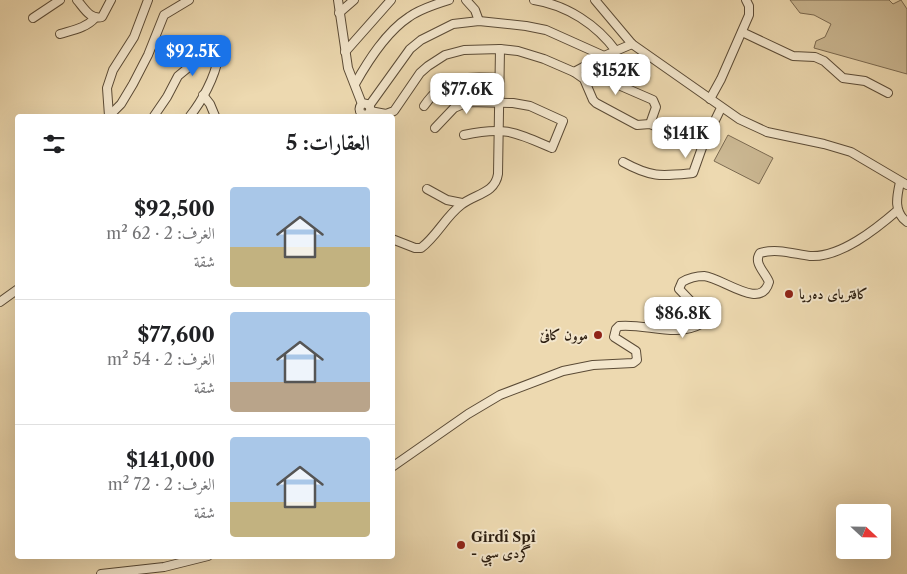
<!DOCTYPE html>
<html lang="ar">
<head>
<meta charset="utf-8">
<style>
	:root { --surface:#fff; --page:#f6f6f6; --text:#202124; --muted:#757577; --line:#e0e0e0; --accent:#1a73e8 }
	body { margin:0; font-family:"Libre Caslon Text",Amiri,serif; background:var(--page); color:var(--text); direction:rtl; height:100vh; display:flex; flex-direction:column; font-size:19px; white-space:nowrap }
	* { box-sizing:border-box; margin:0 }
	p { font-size:16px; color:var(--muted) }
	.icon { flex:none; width:28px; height:28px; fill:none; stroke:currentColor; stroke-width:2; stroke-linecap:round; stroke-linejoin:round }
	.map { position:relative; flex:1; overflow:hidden; direction:ltr }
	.panel { position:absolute; left:15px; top:114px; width:380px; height:445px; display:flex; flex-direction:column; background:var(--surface); border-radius:5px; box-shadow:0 5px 20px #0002; direction:rtl }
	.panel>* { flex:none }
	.needle { width:32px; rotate:112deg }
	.buttons { position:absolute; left:836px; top:504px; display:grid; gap:10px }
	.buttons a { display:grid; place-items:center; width:55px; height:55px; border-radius:5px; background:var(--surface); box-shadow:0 5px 20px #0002; font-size:25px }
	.price { position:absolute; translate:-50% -42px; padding:0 11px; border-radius:10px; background:#fff; color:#222; font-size:16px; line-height:32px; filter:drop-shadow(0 1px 2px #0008) }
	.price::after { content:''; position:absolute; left:50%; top:30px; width:15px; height:11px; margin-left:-8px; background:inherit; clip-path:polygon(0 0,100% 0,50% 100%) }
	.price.active { background:var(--accent); color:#fff }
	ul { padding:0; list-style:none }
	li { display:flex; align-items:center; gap:15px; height:125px; padding:0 25px }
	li+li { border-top:1px solid var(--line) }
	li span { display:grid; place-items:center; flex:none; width:140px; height:100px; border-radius:5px; color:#555 }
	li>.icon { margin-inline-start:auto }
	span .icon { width:60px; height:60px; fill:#fffc; stroke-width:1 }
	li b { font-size:21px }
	h2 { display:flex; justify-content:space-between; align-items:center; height:60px; padding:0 25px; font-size:21px }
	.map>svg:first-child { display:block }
	.green { fill:#ccb994; stroke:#7b6a51 }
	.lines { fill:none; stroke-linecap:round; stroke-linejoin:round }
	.street-casing { stroke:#5b4b36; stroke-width:10 }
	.street { stroke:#f3e6cc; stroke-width:8 }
	.poi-dot { fill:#8f2418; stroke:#f3e6cc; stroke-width:2 }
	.labels { text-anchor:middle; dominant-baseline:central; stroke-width:4; stroke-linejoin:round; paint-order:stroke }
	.poi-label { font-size:14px; font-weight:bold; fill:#2a1c0e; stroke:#f3e6cc; text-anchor:start }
</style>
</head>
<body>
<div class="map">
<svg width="907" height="574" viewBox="0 0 907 574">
	<rect width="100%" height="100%" fill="#edd9b0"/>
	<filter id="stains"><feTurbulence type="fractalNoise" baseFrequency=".004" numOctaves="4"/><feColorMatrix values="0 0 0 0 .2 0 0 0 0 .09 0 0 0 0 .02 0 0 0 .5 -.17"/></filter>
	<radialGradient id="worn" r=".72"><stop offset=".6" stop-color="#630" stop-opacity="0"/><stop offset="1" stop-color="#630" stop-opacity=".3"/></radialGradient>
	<g class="green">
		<path d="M790 0H889L893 4 901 0 907 9V74L814 48 816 41 825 37 831 24 814 15 800 13Z"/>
		<path d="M728 135 773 158 759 184 714 161Z"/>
	</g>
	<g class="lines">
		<g class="street-casing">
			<g id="street">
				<path d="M77 0C84 8 90 20 102 17L111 0"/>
				<path d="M338 0 348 68 362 104"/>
				<path d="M466 0 475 10 479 21"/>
				<path d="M534 0C567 5 597 25 616 51"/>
				<path d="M595 0 632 44 739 119 767 132 824 144 851 152 907 185"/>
				<path d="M339 13 354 0"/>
				<path d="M33 18 60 0"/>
				<path d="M742 32 793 56 815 57 824 61 843 78 865 81 888 93"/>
				<path d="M60 34C73 30 86 28 95 18"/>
				<path d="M345 52 391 0"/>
				<path d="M589 65 607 80 653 100 656 107 650 124"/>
				<path d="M574 72 584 79 593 100 596 103 637 125 650 124 703 145"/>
				<path d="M355 84C368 61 386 32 409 17 420 9 436 4 449 0"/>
				<path d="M203 95 210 104 215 116"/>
				<path d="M710 99 721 79 749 15V6L746 0"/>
				<circle cx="365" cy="109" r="5.5"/>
				<path d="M369 106 410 49 421 40 453 24 479 21 526 26 546 30 604 56"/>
				<path d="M424 106C445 75 465 77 499 78"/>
				<path d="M370 111 386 114 394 111 420 73 428 66 445 55 464 50 500 49 518 51 544 59 574 72 604 56 632 44"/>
				<path d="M109 116 121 104 133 84 148 55 164 15 189 0"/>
				<path d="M109 116 107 88 113 70 134 37 148 0"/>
				<path d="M154 116 167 97 178 76 206 53 211 52 218 58C215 77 202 101 190 116"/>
				<path d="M435 128 454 108 468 102 513 103 530 106 563 121 552 148C515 132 505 126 464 135"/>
				<path d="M623 162C652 178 662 176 693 173L703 145 721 108"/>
				<path d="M900 182C897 196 893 212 907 222"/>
				<path d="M427 189 447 200 462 203"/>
				<path d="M392 239 415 248H421C437 236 446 216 461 205 474 194 495 194 498 174L500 49"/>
				<path d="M0 302 18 289"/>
				<path d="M392 467 468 414 500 395 563 371 593 365 633 363 637 360 636 351 614 337 616 329 619 326C645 323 676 338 701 324L703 314 679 289 682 282C689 278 697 276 704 276 723 278 761 311 769 282 765 272 753 263 760 253 777 248 794 254 810 256 840 258 876 229 898 210"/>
				<path d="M101 574 164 567 208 556"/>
			</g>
		</g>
		<use href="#street" class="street"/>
	</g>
	<g class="poi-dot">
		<circle cx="789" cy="294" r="5"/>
		<circle cx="598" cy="335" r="5"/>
		<circle cx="461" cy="545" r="5"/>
	</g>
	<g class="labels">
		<g class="poi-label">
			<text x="799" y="294">کافتریای دەریا</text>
			<text x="588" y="335" text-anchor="end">موون کافێ</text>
			<text x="471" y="537">Girdî Spî<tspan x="471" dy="16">- گردی سپي</tspan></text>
		</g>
	</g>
	<rect width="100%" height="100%" filter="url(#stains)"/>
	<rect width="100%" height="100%" fill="url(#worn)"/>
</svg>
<div class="buttons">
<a><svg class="needle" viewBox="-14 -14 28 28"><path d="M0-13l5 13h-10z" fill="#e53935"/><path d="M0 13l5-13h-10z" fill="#757577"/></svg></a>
</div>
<b class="price active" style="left:193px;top:77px">$92.5K</b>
<b class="price" style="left:616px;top:96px">$152K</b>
<b class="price" style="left:467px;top:115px">$77.6K</b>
<b class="price" style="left:686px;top:159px">$141K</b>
<b class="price" style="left:683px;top:339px">$86.8K</b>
<section class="panel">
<h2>العقارات: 5<svg class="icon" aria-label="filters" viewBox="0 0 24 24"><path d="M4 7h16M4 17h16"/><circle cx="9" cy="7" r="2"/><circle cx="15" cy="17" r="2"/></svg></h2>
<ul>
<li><span style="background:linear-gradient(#a9c7e8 60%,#c2b280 0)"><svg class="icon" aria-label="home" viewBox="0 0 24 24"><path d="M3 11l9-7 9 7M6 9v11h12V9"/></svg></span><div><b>$92,500</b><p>الغرف: 2 · 62 m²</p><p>شقة</p></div></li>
<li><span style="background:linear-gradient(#a9c7e8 70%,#b9a48a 0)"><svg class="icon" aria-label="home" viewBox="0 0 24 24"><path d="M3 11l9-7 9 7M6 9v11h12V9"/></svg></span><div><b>$77,600</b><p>الغرف: 2 · 54 m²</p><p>شقة</p></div></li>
<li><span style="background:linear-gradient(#a9c7e8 65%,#c2b280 0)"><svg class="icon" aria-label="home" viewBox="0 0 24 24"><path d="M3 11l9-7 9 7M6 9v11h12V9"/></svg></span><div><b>$141,000</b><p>الغرف: 2 · 72 m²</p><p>شقة</p></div></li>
</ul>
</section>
</div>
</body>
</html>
